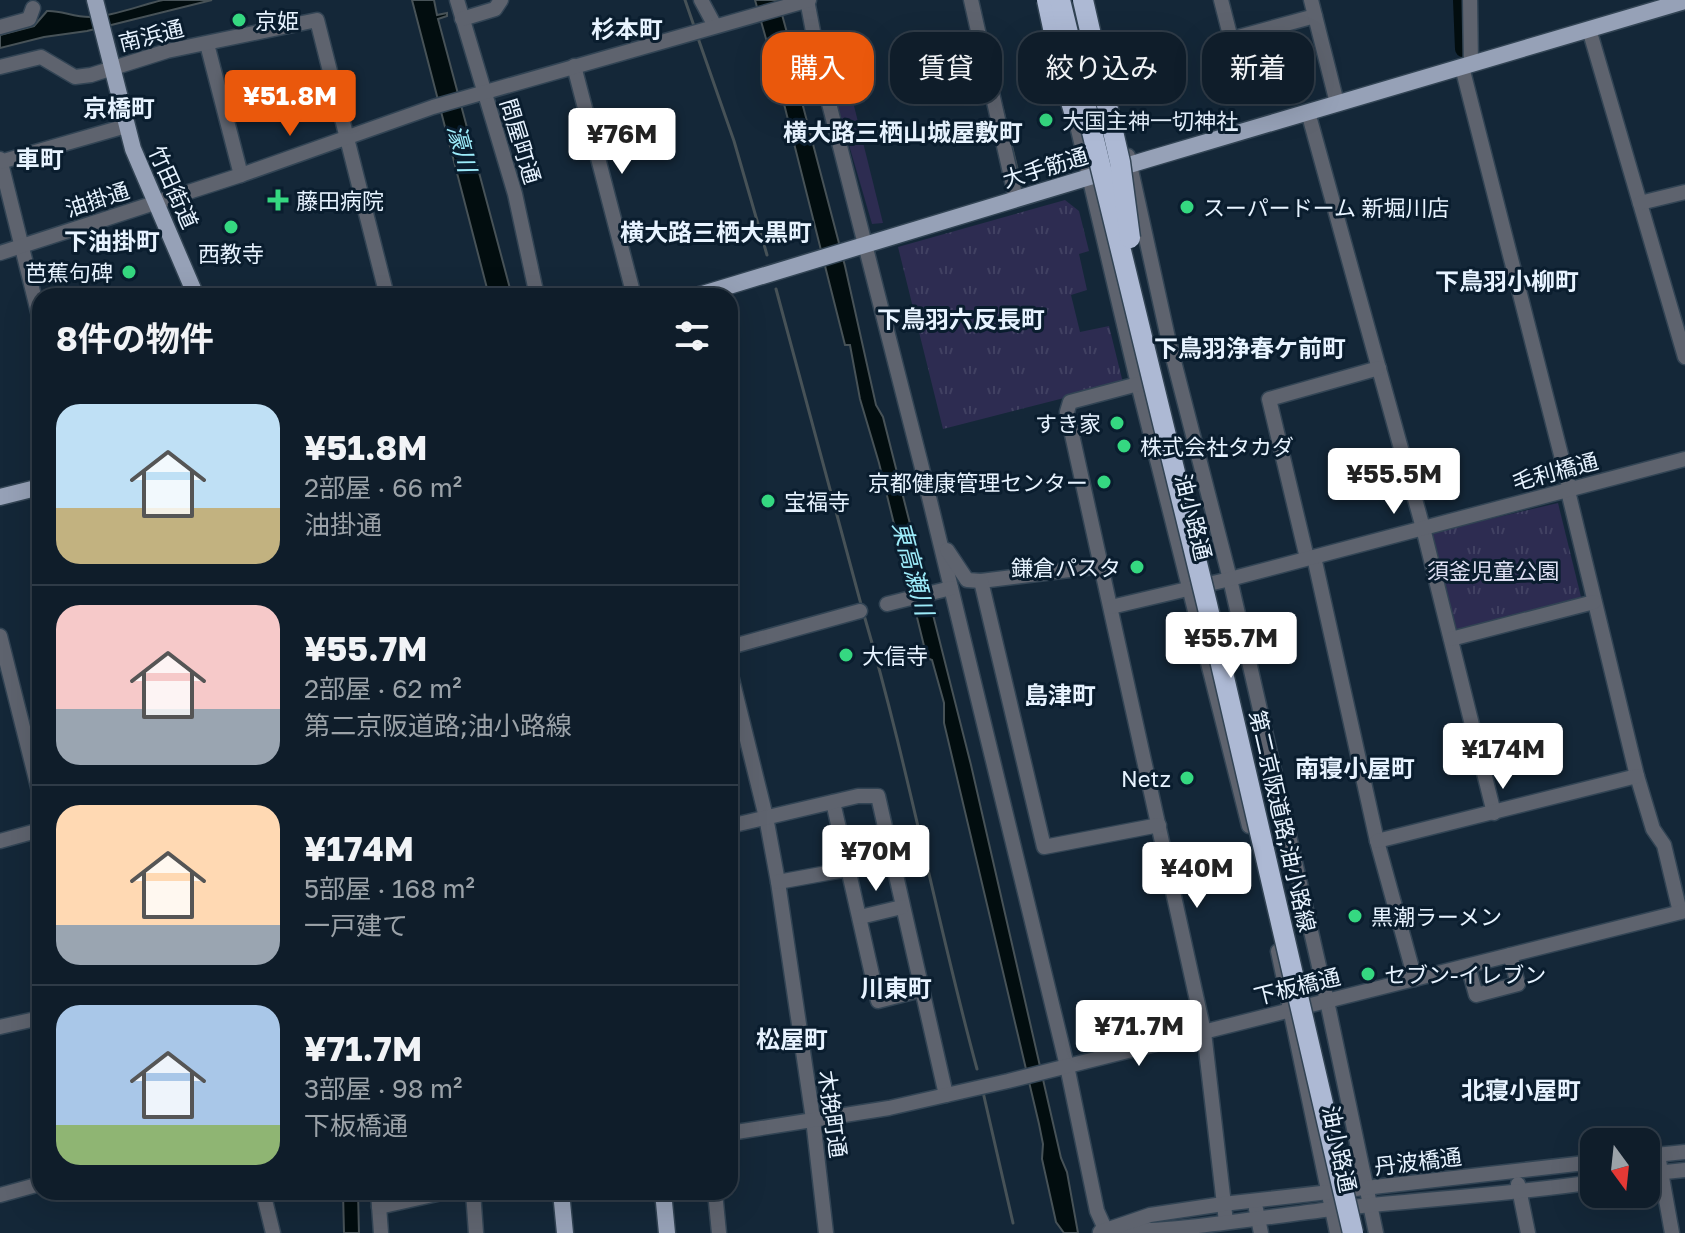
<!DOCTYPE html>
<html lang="ja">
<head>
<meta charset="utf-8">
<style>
	:root { --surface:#0f1d2a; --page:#182632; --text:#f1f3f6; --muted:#9ba2a8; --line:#2f3b47; --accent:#ea580c }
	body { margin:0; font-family:"Golos Text","Noto Sans JP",sans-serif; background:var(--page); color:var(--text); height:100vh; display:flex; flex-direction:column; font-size:30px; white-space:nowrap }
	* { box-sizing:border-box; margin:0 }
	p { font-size:26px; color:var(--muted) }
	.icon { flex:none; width:44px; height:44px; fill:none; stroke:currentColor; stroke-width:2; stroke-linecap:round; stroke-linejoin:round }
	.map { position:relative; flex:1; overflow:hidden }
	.sheet { position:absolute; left:32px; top:288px; width:706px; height:912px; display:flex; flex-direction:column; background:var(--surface); border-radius:24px; box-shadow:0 8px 32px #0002,0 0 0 2px var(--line) }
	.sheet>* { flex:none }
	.hud { position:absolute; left:762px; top:32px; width:760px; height:72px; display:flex; gap:16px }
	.needle { width:52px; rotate:165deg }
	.buttons { position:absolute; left:1580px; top:1128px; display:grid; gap:16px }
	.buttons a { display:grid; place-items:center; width:80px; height:80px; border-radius:16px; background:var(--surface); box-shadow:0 8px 32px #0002,0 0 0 2px var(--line); font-size:40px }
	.price { position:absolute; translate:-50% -68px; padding:0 18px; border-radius:8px; background:#fff; color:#222; font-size:26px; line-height:52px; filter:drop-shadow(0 2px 4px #0008) }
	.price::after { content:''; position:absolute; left:50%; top:48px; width:24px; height:18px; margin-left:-12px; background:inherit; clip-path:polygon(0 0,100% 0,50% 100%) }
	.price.on { background:var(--accent); color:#fff }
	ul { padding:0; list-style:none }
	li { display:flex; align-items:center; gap:24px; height:200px; padding:0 24px }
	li+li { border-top:2px solid var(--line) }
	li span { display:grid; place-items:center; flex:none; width:224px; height:160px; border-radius:24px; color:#555 }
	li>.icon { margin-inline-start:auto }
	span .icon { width:96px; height:96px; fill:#fffc; stroke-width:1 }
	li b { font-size:34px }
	h2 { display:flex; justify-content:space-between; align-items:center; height:96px; padding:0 24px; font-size:34px }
	.pill { padding:0 28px; border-radius:24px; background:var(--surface); box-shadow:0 8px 32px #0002,0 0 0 2px var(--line); font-size:28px; line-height:72px }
	.pill.on { background:var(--accent); color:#fff }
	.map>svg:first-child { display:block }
	.green { fill:#2d2c51 }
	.park { fill:url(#park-tufts) }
	.water { fill:#020d0f; stroke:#475257; stroke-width:2 }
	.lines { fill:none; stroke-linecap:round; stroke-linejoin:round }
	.stream { stroke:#475257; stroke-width:3 }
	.river { stroke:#020d0f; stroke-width:16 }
	.minor-casing { stroke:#324454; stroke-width:17 }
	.major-casing { stroke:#324454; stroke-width:19 }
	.minor { stroke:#5e636e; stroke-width:14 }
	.major { stroke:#96a1b7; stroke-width:16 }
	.highway-bridge-casing { stroke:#324454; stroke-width:23; stroke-linecap:butt }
	.highway-bridge { stroke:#adb9d4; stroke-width:20 }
	.poi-dot { fill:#35d881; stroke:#0a1d2e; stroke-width:3 }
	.labels { text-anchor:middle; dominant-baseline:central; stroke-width:6; stroke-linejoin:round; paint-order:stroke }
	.poi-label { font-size:22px; fill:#e7f3ff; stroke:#0a1d2e; text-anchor:start }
	.street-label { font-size:22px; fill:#e7f3ff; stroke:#0a1d2e }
	.park-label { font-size:22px; fill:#dddef2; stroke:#0a1d2e }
	.neighbourhood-label { font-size:24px; font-weight:bold; fill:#e7f3ff; stroke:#0a1d2e }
	.water-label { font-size:24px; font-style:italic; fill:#9decfa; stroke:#0a1d2e }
</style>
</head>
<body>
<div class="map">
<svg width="1685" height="1233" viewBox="0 0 1685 1233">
	<defs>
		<pattern id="park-tufts" width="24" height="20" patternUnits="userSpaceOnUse" patternTransform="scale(2)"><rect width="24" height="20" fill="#2d2c51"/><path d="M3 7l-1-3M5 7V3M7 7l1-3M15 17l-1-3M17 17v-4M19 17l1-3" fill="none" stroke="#414162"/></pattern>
	</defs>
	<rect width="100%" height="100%" fill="#142738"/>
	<path class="green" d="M837 37 883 223 872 224 819 42Z"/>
	<g class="park">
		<path d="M1065 200 1079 211 1089 251 1079 254 1087 290 1071 295 1080 332 1109 326 1123 383 943 429 898 247Z"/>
		<path d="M1558 503 1581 597 1455 632 1430 533Z"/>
	</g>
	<g class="water">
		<path d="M163 0H212L87 31 44 37 0 48V35L34 26 47 11C61 10 75 18 92 17 115 16 140 5 163 0Z"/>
		<path d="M412 0H434L437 15 447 13V16L438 19 512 296H489Z"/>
		<path d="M755 0H778L792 51 793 81 798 87 845 266 876 405 883 417 971 765 1061 1158 1067 1172 1078 1233H1064L1056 1222 1042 1159 1043 1144 1039 1124 944 723V703L932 660 927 658 879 463 860 399 850 345H845L780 88Z"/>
		<path d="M343 1192H358L359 1233H344Z"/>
	</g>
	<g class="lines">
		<g class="stream">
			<path d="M685 0 694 26"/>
			<path d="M698 38 734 141 767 255"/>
			<path d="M1002 107 1019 177"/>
			<path d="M776 289 862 608"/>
			<path d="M864 615C908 765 936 919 977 1069"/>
			<path d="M983 1092 1013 1223"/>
		</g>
		<path class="river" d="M1461 0 1463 49"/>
		<g class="minor-casing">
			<g id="minor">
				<path d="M457 0 515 194 537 296"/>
				<path d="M701 0 715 26"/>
				<path d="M807 0 820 68 921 464 1067 1066 1097 1211 1107 1233"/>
				<path d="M971 0 1016 199"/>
				<path d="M1221 0 1231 39 1315 16"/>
				<path d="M1311 0 1337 103"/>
				<path d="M1470 0 1471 64"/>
				<path d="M462 19 495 9 501 0"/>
				<path d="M0 27 29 19 33 8"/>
				<path d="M1589 29 1685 357"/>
				<path d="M207 44 241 175"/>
				<path d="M574 66 634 296"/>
				<path d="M0 67 41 57 75 77 91 75 167 51 317 20 387 296"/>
				<path d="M1462 67 1570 490"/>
				<path d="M1072 104 1138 384 1249 826"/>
				<path d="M1308 112 1423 528 1494 813"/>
				<path d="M1128 156 1168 338 1230 579 1327 1001 1376 1233"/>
				<path d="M0 159 40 320"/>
				<path d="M0 162 126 126"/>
				<path d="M1640 203 1685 192"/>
				<path d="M0 253 241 175 433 107 809 0"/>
				<path d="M1138 384 1070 402 1067 412 1204 1032 1226 1222"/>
				<path d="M1568 491 1637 776 1653 829 1664 845 1680 912"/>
				<path d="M947 550 967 580 981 581 1102 566"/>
				<path d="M1314 557 1377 841 1415 979"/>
				<path d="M1307 558 1269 399 1379 368"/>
				<path d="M981 581 1044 847 1159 825"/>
				<path d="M887 604 951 588"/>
				<path d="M1111 607 1230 579 1685 459"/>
				<path d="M0 636 40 795"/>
				<path d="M1451 639 1594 602"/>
				<path d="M730 647 860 611"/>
				<path d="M730 671 766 817 778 882 813 1119 826 1233"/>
				<path d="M833 802 878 1001 921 990"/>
				<path d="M730 826 858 796H878L946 1095"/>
				<path d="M0 841 40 830"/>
				<path d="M1377 841 1637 776"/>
				<path d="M778 882 893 861"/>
				<path d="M860 917 902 907"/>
				<path d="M1278 951 1337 1233"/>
				<path d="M1468 966 1476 995 1518 984 1510 955"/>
				<path d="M0 1027 40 1018"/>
				<path d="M730 1133 889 1108 1008 1081 1685 911"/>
				<path d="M1658 1155 1672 1233"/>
				<path d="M1646 1156 1685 1152"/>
				<path d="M1646 1174 1685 1170"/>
				<path d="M1518 1184 1528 1233"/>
				<path d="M263 1192 273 1233"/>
				<path d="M378 1192 381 1233"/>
				<path d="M473 1192 476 1233"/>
				<path d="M715 1192 719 1233"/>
				<path d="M0 1195 40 1184"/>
				<path d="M379 1207 446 1192"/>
				<path d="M1256 1209 1261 1233"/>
				<path d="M1121 1231C1192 1230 1263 1217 1333 1209 1420 1199 1507 1195 1594 1182"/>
				<path d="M1100 1232 1150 1215 1223 1204 1594 1162"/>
			</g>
		</g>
		<g class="major-casing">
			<g id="major">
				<path d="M95 0 133 149 196 296"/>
				<path d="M696 296 1149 159 1685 1"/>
				<path d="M0 497 40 487"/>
				<path d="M561 1192 565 1233"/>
				<path d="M663 1192 667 1233"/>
			</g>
		</g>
		<use href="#minor" class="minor"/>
		<use href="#major" class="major"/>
		<g class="highway-bridge-casing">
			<g id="highway-bridge">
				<path d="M1047 0 1063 75 1074 112"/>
				<path d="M1060 0 1207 604 1353 1233"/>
				<path d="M1083 0 1120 162 1130 238"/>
			</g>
		</g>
		<use href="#highway-bridge" class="highway-bridge"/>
	</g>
	<g class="poi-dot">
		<circle cx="239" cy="20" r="8"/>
		<circle cx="1046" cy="120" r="8"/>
		<path d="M274 188h8v8h8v8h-8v8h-8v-8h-8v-8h8z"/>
		<circle cx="1187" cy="207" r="8"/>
		<circle cx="231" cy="227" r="8"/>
		<circle cx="129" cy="272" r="8"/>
		<circle cx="1117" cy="423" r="8"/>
		<circle cx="1124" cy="446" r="8"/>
		<circle cx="1104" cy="482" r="8"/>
		<circle cx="768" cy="501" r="8"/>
		<circle cx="1137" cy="567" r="8"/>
		<circle cx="846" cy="655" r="8"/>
		<circle cx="1187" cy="778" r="8"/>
		<circle cx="1355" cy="916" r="8"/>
		<circle cx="1368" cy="974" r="8"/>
	</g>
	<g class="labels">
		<g class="poi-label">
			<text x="255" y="20">京姫</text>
			<text x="1062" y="120">大国主神一切神社</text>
			<text x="296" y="200">藤田病院</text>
			<text x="1203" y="207">スーパードーム 新堀川店</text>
			<text x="231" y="253" text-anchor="middle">西教寺</text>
			<text x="113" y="272" text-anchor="end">芭蕉句碑</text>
			<text x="1101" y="423" text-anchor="end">すき家</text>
			<text x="1140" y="446">株式会社タカダ</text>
			<text x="1088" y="482" text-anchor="end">京都健康管理センター</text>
			<text x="784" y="501">宝福寺</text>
			<text x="1121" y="567" text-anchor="end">鎌倉パスタ</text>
			<text x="862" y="655">大信寺</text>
			<text x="1171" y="778" text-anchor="end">Netz</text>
			<text x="1371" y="916">黒潮ラーメン</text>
			<text x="1384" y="974">セブン-イレブン</text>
		</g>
		<g class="street-label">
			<text transform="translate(151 35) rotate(-14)">南浜通</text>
			<text transform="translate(521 141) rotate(73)">問屋町通</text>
			<text transform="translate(1045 167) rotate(-17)">大手筋通</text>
			<text transform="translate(174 187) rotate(66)">竹田街道</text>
			<text transform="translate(97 199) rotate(-18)">油掛通</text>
			<text transform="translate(1555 471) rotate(-15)">毛利橋通</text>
			<text transform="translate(1194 517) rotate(76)">油小路通</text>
			<text transform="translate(1283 821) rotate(77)">第二京阪道路;油小路線</text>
			<text transform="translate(1297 986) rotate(-14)">下板橋通</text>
			<text transform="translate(833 1114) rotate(82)">木挽町通</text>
			<text transform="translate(1340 1149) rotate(78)">油小路通</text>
			<text transform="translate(1418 1161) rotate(-7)">丹波橋通</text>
		</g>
		<g class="park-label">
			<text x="1493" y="570">須釜児童公園</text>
		</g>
		<g class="neighbourhood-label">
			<text x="627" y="28">杉本町</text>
			<text x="119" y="107">京橋町</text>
			<text x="903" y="131">横大路三栖山城屋敷町</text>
			<text x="40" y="158">車町</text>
			<text x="716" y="231">横大路三栖大黒町</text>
			<text x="112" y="240">下油掛町</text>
			<text x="1507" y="280">下鳥羽小柳町</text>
			<text x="961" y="318">下鳥羽六反長町</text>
			<text x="1250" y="347">下鳥羽浄春ケ前町</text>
			<text x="1060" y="694">島津町</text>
			<text x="1355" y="767">南寝小屋町</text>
			<text x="896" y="987">川東町</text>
			<text x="792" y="1038">松屋町</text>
			<text x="1521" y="1089">北寝小屋町</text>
		</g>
		<g class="water-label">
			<text transform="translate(463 148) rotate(75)">濠川</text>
			<text transform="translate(914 568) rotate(75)">東高瀬川</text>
		</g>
	</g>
</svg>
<div class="buttons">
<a><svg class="needle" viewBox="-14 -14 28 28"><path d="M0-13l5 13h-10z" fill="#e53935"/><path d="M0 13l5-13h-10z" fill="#9ba2a8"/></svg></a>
</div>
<b class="price on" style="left:290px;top:138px">¥51.8M</b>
<b class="price" style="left:622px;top:176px">¥76M</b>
<b class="price" style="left:1394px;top:516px">¥55.5M</b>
<b class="price" style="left:1231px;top:680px">¥55.7M</b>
<b class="price" style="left:1503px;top:791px">¥174M</b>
<b class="price" style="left:876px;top:893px">¥70M</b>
<b class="price" style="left:1197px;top:910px">¥40M</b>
<b class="price" style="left:1139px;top:1068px">¥71.7M</b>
<div class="hud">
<a class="pill on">購入</a>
<a class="pill">賃貸</a>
<a class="pill">絞り込み</a>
<a class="pill">新着</a>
</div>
<section class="sheet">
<h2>8件の物件<svg class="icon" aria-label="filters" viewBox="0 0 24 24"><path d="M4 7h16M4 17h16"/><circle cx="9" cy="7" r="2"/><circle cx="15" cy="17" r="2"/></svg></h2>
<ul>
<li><span style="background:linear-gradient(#bfe0f5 65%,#c2b280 0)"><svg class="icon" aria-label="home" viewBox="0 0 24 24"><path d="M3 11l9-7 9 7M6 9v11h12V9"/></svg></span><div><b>¥51.8M</b><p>2部屋 · 66 m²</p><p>油掛通</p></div></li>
<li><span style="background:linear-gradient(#f6c9c9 65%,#9aa5b1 0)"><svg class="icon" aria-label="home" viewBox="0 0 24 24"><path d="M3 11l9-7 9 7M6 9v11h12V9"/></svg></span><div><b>¥55.7M</b><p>2部屋 · 62 m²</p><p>第二京阪道路;油小路線</p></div></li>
<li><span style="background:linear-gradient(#ffd9b3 75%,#9aa5b1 0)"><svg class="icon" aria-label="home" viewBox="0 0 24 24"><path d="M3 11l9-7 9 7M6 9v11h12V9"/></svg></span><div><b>¥174M</b><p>5部屋 · 168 m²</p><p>一戸建て</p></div></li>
<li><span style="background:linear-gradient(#a9c7e8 75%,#8fb573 0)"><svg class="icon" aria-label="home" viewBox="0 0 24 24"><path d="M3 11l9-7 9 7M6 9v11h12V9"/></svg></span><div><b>¥71.7M</b><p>3部屋 · 98 m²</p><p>下板橋通</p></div></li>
</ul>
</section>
</div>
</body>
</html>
